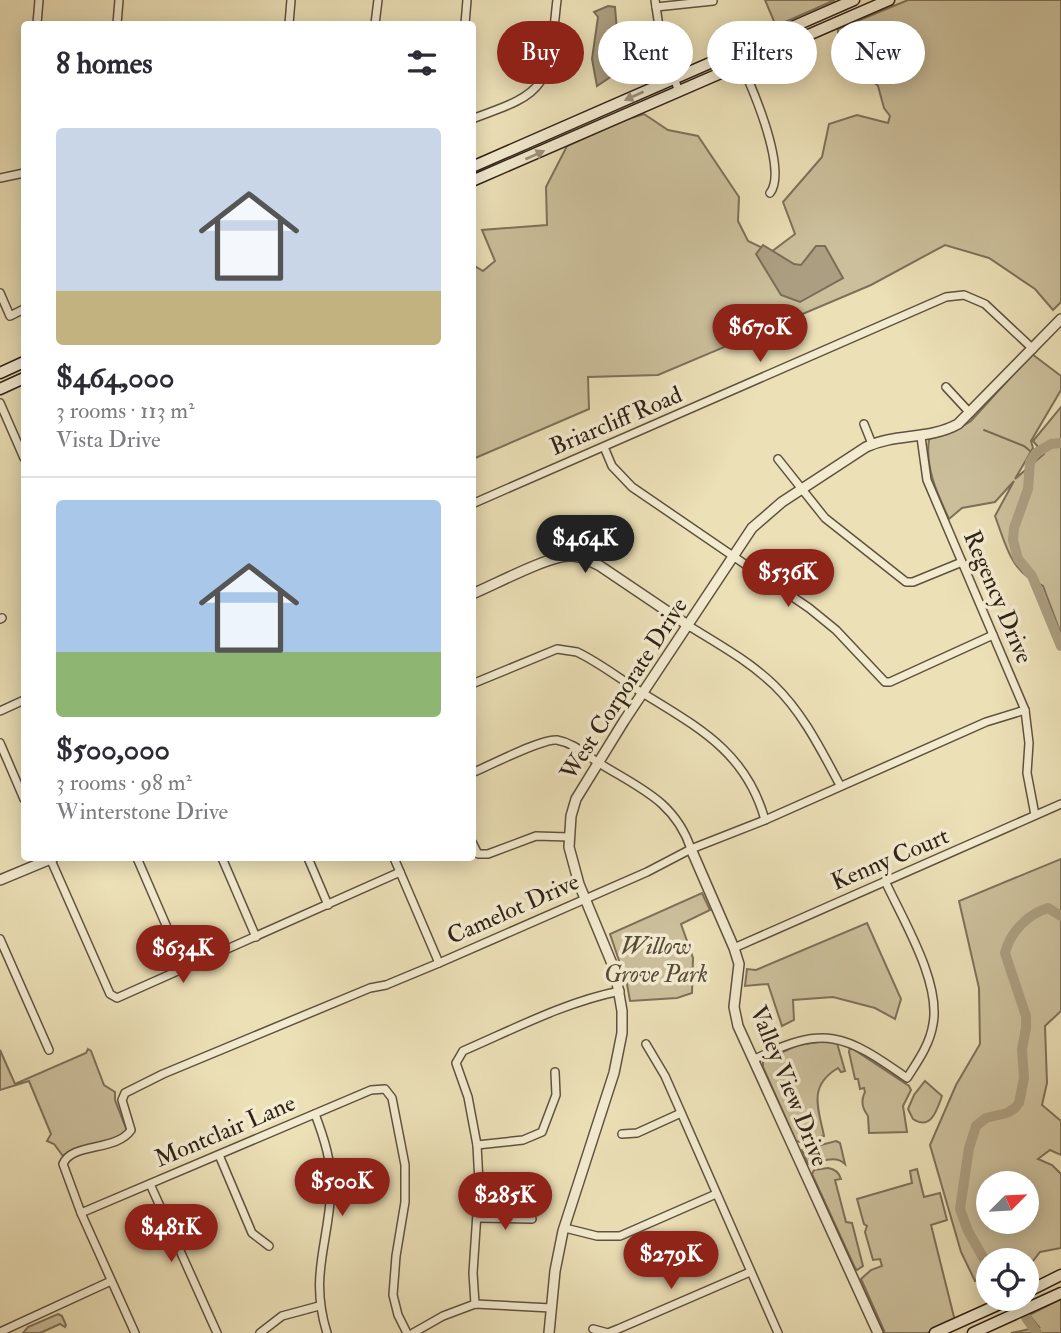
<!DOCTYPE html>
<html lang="en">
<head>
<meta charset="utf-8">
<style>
	:root { --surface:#fff; --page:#f7f7f7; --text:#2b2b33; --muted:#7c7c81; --line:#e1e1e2; --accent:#8f2418 }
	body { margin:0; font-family:"IM FELL Double Pica",serif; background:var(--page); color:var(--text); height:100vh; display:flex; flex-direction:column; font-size:26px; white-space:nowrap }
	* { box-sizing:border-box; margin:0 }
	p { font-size:23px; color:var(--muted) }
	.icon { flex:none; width:38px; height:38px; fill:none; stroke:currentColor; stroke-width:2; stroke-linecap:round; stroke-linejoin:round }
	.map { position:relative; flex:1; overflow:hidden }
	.details { position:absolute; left:21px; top:21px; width:455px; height:840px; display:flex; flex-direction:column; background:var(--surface); border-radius:7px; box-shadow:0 4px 18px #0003 }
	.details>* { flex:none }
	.banner { position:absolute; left:497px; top:21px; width:458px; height:63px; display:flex; gap:14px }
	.needle { width:46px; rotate:66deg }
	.buttons { position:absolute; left:976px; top:1171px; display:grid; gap:14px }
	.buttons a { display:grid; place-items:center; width:63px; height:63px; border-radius:50%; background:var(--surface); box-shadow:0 4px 18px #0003; font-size:35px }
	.price { position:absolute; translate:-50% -60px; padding:0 16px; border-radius:24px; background:var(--accent); color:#fff; font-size:23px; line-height:46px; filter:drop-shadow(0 2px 4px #0008) }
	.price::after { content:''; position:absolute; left:50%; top:42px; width:21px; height:16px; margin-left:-10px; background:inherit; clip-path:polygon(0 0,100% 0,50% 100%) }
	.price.selected { background:#222; color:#fff }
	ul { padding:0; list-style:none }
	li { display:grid; align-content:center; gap:14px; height:371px; padding:0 35px }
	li+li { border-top:2px solid var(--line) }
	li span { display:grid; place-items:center; height:217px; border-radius:7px; color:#555 }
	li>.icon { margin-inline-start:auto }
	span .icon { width:126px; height:126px; fill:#fffc; stroke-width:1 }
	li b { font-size:30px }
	h2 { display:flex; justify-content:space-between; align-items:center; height:84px; padding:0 35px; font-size:30px }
	.chip { padding:0 24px; border-radius:32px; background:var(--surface); box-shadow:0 4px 18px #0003; font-size:24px; line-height:63px }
	.chip.selected { background:var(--accent); color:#fff }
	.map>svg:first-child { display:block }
	.green { fill:#ccc09c; stroke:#7e715a; stroke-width:2; fill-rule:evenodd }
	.water { fill:#ac9f81; stroke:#7a6d57; stroke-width:2 }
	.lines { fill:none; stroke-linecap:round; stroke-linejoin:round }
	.stream { stroke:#7a6d57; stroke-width:2 }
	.river { stroke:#ac9f81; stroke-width:10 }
	.minor-casing { stroke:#5f523f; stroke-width:10 }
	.tertiary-casing { stroke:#5f523f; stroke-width:12 }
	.secondary-casing { stroke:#302217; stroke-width:13 }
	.minor { stroke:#f3ebd0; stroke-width:7 }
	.tertiary { stroke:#f3ebd0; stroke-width:9 }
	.secondary { stroke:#f3ebd0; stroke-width:10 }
	.oneway { fill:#9b917d }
	.labels { text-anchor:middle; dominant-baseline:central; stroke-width:7; stroke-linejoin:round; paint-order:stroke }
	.street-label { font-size:24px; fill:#302217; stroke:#f3ebd0 }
	.park-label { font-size:24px; font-style:italic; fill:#574a38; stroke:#f3ebd0 }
</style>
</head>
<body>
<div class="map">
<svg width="1061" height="1333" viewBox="0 0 1061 1333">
	<rect width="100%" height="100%" fill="#ece0b7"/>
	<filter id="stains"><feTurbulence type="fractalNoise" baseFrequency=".00286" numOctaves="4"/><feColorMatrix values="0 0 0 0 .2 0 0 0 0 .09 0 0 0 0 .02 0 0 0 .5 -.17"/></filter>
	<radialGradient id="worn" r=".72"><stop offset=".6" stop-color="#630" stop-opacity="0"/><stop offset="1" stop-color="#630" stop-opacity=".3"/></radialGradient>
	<g class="green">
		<path d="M765 0H835L776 26Z"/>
		<path d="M908 0H1061V302L1053 310 1035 289 989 258 945 245 871 285 658 375 588 377 589 409 473 459V265L483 271 495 261 482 230 547 225 546 187 567 146 622 121 644 114 668 130 698 136 739 197 738 221 748 241 771 252 795 234 783 202 822 157 829 124 857 115 888 123 890 116 884 108 878 86 838 47V29Z"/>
		<path d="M1032 354 1061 376V390L1031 441 1033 448 1015 479 1044 454 1033 441 1061 407V634L1043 586C1010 571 1007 548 995 516L1014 481 995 502 962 508 949 519C937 493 925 468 929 439L953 432 971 421Z"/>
		<path d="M1061 859V1011L1045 1026 1047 1083 1042 1105 1061 1121V1155L1050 1150 1038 1159 1052 1165 1061 1174V1248L1040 1252 1033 1261 1027 1263V1260H989V1276L975 1281 961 1252 930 1145 956 1085 980 1044 979 988 959 901ZM989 1183H1027V1222H989Z"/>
		<path d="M702 893 710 910 681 924 693 958 692 993 677 998 630 1001 627 984 610 934Z"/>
		<path d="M867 923 901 999 895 1019 875 1008 833 997 793 1000 794 1020 782 1026 768 984 745 986 747 969 756 970Z"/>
		<path d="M826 1041 837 1043 845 1071 841 1072 838 1068C808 1086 818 1107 824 1136L800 1142 796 1141 763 1067V1061L798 1045Z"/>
		<path d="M850 1047 909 1086 911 1090 903 1106 907 1132 869 1133 868 1116C863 1109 860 1102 865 1092L864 1088 860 1089 858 1079H855L849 1052Z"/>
		<path d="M88 1049 91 1051 104 1085 115 1092V1100L127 1131 123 1135 63 1156 54 1144 47 1141 51 1134 29 1081 0 1090V1050L15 1084 86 1053Z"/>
		<path d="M925 1081 942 1096C937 1110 931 1131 913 1119L908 1109 914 1095Z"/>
		<path d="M836 1141 840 1143 845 1164C834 1154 821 1163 808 1164L802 1150Z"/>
		<path d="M828 1168C835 1169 839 1172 841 1179L835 1180 846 1222 852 1223 863 1266 857 1270 855 1268 812 1174 814 1170Z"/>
		<path d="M917 1169 924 1197 940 1193 947 1220 931 1225 955 1321 927 1333H885L861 1279 871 1270 882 1266 880 1259 873 1260 865 1232 867 1226 864 1224 857 1199 912 1183 910 1171Z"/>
		<path d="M1061 1299V1333H1011L1039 1327 1029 1315Z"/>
		<path d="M58 1314 62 1316 66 1325 65 1327 60 1324 40 1333H23L28 1327Z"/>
	</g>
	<g class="water">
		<path d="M608 6 615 7 617 31 624 56 620 78 612 76 597 86 592 59 598 17 594 12Z"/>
		<path d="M763 245 794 264 801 265 816 246H825L843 278 800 302 781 295 756 254Z"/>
	</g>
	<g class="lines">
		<path class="stream" d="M984 430 1024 446 1035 455"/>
		<g class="river">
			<path d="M1061 443 1051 444 1036 453 1030 462 1028 489 1014 528 1013 540 1018 559 1032 576 1061 646"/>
			<path d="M989 1268 968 1231 960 1209 969 1148 976 1126 986 1118 1007 1113 1015 1108 1019 1103 1024 1078 1022 1049 1026 1028V1016L1005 953C1010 932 1028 914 1048 908L1061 916"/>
			<path d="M1017 1298 1027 1319 1037 1333"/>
		</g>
		<g class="minor-casing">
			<g id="minor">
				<path d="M655 0 661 40 679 92"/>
				<path d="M656 7 713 1"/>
				<path d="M37 24 39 0"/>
				<path d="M117 24 119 0"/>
				<path d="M289 24 291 0"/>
				<path d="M375 24 378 0"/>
				<path d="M465 24 467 0"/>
				<path d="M735 52C748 76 789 169 770 193"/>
				<path d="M472 119C494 110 527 102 540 82 553 62 554 23 557 0"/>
				<path d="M0 178 24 173"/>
				<path d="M0 293 10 316 24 309"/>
				<path d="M946 387 970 413"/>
				<path d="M0 403 24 458"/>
				<path d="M864 424 872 444"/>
				<path d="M921 437 927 480 1025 710 1029 743 1027 773 1035 815"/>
				<path d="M604 447 612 466 632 487 809 608 836 630 885 682H890L993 635"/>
				<path d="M778 459 825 518 906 582H913L962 562"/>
				<path d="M472 504 946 297 964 295 985 304 1033 349"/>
				<path d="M0 619 2 618"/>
				<path d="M689 626C718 644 749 661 774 685 803 713 821 750 840 785"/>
				<path d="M472 684 557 649 577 652C600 663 620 679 641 692 697 727 746 751 765 820"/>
				<path d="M0 711 24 700"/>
				<path d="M0 743 24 799"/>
				<path d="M472 773C489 766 542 738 557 740 574 743 586 755 599 763 639 788 675 801 691 849"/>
				<path d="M472 842 478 854H488L536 836 569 837"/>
				<path d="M50 858 110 994 117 998 400 872"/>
				<path d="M137 858 185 969"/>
				<path d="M222 858 256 937"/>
				<path d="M308 858 328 905"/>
				<path d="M394 858 439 963"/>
				<path d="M0 939 49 1050"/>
				<path d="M734 948 1061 804"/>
				<path d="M646 1044 665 1076 778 1333"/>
				<path d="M753 1060C825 1024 844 1034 907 1078 918 1061 930 1044 933 1024 941 982 903 920 885 881"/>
				<path d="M315 1114C324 1138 332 1162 331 1188 329 1244 309 1275 327 1333"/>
				<path d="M622 1134 637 1133 681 1113"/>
				<path d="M477 1145 523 1140 542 1132 556 1095 555 1072"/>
				<path d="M219 1155 252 1233 269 1246"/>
				<path d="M150 1184 217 1333"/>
				<path d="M81 1213 371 1090 385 1089 392 1098 405 1165V1202L396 1256 393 1295 398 1315 407 1333"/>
				<path d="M478 1218 532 1219"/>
				<path d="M565 1228 597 1236H620L716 1194"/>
				<path d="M475 1304 473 1273 479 1183 477 1145 468 1097 456 1063 463 1051C514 1029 565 1002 620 991"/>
				<path d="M593 1329 608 1333 618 1329 750 1272"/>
				<path d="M0 1332 111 1281"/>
				<path d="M135 1333 81 1213 63 1164C72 1142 116 1152 131 1130L122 1100 125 1093 163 1074 370 988 386 985 439 963 647 872 691 849 765 820 986 722 1025 710"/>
				<path d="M260 1333 282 1316 319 1306"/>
				<path d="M413 1333 443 1316 475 1304 551 1308"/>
			</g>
		</g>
		<g class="tertiary-casing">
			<g id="tertiary">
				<path d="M472 594C494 585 548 556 569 556 580 555 590 561 600 566L689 626"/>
				<path d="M691 849 734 948 739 964 734 1007 738 1026 878 1333"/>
				<path d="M0 880 53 858"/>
				<path d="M549 1333 555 1271 563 1231 614 1073 622 1033V1011L615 971 579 884 569 847 571 816 576 799 624 721 752 528 782 502 866 447C896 433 929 440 958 424L1061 319"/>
			</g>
		</g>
		<g class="secondary-casing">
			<g id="secondary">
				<path d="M472 167 854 0"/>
				<path d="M472 181 889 0"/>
				<path d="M0 373 24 362"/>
				<path d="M0 389 24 378"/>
				<path d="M1027 1292 1061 1275"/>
				<path d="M935 1333 1013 1298"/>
				<path d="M973 1333 1061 1293"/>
			</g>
		</g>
		<use href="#minor" class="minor"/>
		<use href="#tertiary" class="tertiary"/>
		<use href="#secondary" class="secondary"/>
	</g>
	<defs><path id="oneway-solid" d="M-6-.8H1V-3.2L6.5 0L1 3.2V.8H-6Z" transform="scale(1.75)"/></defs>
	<g class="oneway">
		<use href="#oneway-solid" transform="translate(634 96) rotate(156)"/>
		<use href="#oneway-solid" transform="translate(535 155) rotate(-24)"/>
	</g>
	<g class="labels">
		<g class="street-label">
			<text transform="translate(616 421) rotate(-23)">Briarcliff Road</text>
			<text transform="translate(998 597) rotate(67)">Regency Drive</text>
			<text transform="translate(624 689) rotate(-57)">West Corporate Drive</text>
			<text transform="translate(890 859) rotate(-23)">Kenny Court</text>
			<text transform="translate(513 909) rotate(-24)">Camelot Drive</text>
			<text transform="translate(789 1086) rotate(68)">Valley View Drive</text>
			<text transform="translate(225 1131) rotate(-23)">Montclair Lane</text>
		</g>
		<g class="park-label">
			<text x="656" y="946">Willow<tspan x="656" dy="28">Grove Park</tspan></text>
		</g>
	</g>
	<rect width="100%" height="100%" filter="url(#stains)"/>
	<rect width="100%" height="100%" fill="url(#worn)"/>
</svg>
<div class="buttons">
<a><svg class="needle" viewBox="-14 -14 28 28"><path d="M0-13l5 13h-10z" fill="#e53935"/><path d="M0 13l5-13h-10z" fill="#7c7c81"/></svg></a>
<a><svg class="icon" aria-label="locate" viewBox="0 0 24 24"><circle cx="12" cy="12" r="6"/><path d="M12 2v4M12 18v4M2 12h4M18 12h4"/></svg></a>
</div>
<b class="price" style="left:760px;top:364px">$670K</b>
<b class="price selected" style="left:585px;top:575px">$464K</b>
<b class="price" style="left:788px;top:609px">$536K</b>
<b class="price" style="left:183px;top:985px">$634K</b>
<b class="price" style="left:342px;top:1218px">$500K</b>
<b class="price" style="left:505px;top:1232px">$285K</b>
<b class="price" style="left:171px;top:1264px">$481K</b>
<b class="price" style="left:671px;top:1291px">$279K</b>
<div class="banner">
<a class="chip selected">Buy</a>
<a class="chip">Rent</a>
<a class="chip">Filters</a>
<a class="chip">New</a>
</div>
<section class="details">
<h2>8 homes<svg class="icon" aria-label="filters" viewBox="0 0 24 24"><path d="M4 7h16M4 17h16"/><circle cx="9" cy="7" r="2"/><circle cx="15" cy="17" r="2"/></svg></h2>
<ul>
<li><span style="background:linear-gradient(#c9d6e8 75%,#c2b280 0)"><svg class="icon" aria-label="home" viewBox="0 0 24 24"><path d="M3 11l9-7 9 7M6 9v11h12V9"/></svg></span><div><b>$464,000</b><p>3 rooms · 113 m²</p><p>Vista Drive</p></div></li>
<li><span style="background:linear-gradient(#a9c7e8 70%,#8fb573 0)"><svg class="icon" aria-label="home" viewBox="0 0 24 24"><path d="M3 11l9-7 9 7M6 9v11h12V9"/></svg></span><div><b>$500,000</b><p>3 rooms · 98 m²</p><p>Winterstone Drive</p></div></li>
</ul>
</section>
</div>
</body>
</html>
